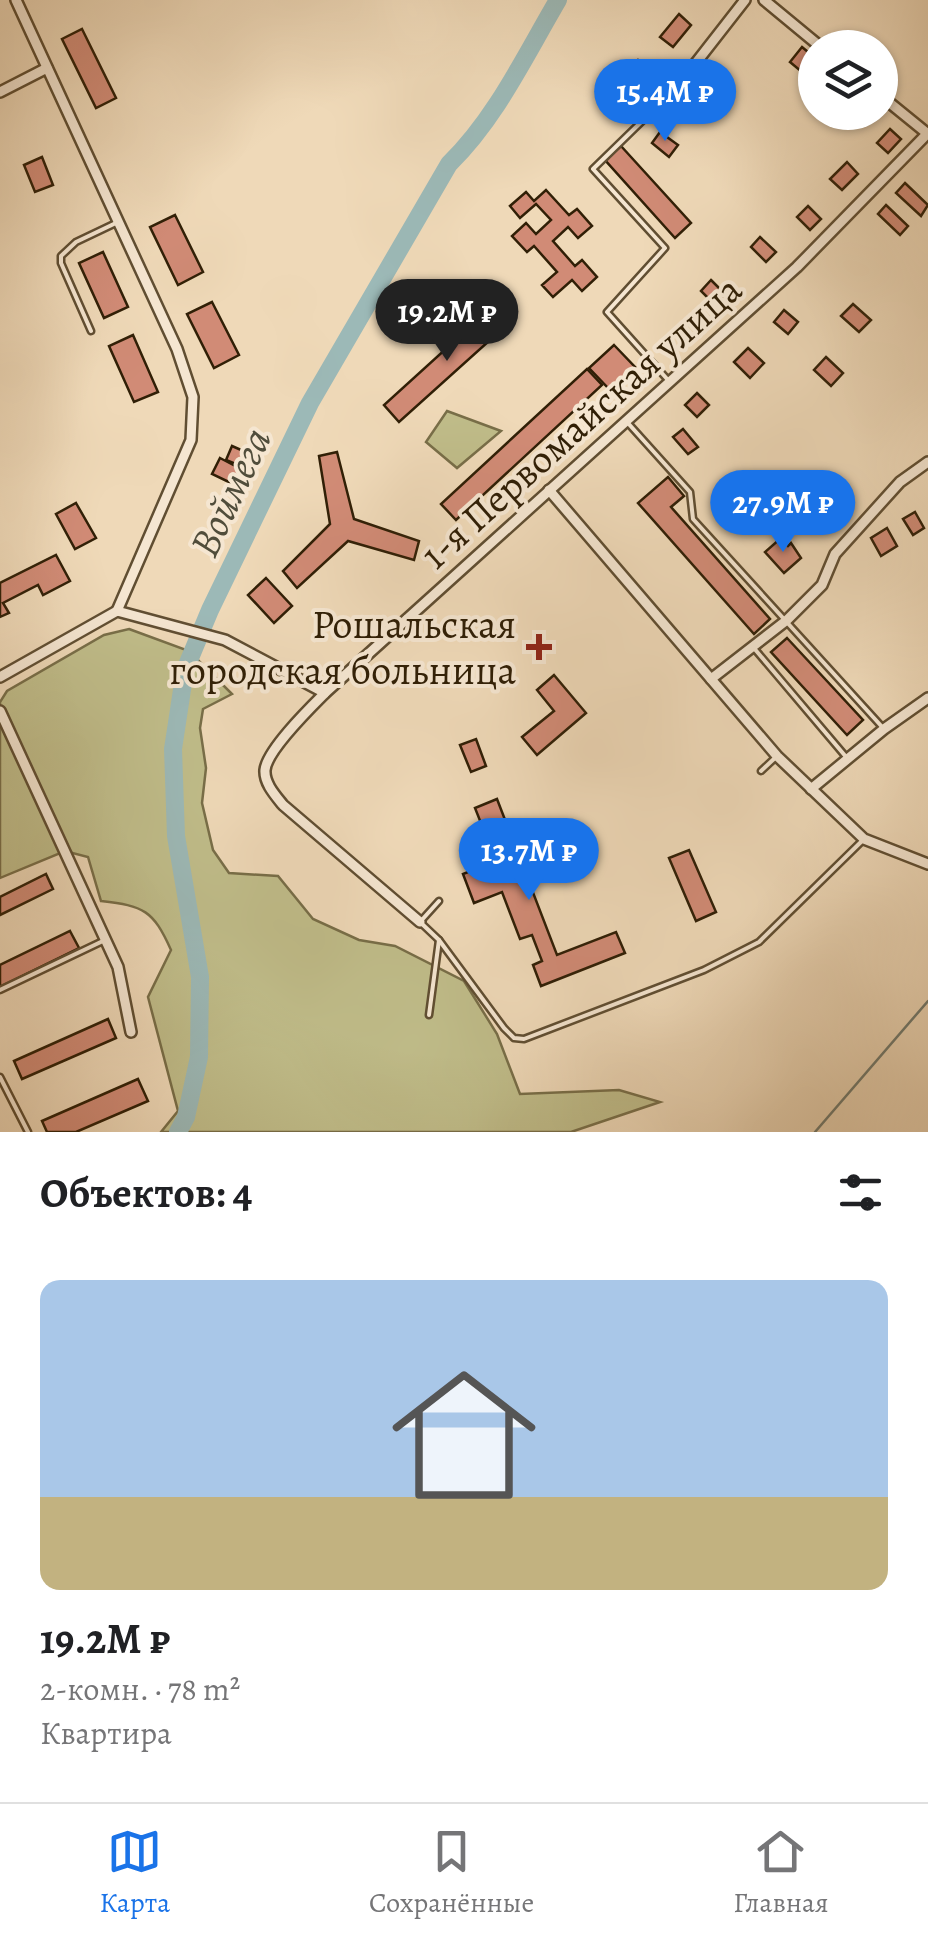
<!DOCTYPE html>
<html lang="ru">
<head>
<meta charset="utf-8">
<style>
	:root { --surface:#fff; --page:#f2f2f2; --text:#202124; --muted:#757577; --line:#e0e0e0; --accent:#1a73e8 }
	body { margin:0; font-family:Alegreya,serif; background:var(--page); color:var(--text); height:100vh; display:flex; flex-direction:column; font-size:38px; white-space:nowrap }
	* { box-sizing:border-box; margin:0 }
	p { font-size:32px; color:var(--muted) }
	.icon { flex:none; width:55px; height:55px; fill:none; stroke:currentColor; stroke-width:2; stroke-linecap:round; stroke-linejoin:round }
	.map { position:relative; height:1132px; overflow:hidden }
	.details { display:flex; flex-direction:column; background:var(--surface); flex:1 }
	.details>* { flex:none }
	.controls { position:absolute; left:798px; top:30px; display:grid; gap:20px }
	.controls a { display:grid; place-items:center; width:100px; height:100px; border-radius:50%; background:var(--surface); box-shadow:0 2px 8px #0004; font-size:50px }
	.price { position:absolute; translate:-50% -85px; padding:0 22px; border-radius:35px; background:var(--accent); color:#fff; font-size:32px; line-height:65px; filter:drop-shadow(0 2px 5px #0008) }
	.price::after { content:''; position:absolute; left:50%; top:60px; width:30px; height:22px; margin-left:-15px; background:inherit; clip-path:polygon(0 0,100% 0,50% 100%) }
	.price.current { background:#222; color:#fff }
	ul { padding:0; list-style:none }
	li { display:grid; align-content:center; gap:20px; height:530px; padding:0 40px }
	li+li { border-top:2px solid var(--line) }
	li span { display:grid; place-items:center; height:310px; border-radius:20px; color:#555 }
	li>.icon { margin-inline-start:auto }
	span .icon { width:180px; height:180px; fill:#fffc; stroke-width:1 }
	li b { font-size:42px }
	h2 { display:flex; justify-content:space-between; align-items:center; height:120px; padding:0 40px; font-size:42px }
	.dock { display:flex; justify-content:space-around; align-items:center; height:140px; border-top:2px solid var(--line); background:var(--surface); font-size:28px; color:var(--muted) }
	.dock a { display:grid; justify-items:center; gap:5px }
	.dock .current { color:var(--accent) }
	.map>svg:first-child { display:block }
	.green { fill:#c0bd8a; stroke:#786e48; stroke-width:2.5 }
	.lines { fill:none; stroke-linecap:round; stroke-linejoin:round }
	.stream { stroke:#717b70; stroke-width:2.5 }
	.river { stroke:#9cb9b7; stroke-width:18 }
	.building { fill:#d18b76; stroke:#301f06; stroke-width:2.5 }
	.service-casing { stroke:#604e32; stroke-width:9 }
	.minor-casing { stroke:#604e32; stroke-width:14 }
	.service { stroke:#f5e6d1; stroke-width:4 }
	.minor { stroke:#f5e6d1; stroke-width:9 }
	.poi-dot { fill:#8f2418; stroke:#f5e6d1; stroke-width:4 }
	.labels { text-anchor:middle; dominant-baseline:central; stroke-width:8; stroke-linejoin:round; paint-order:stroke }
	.street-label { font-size:40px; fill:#301f06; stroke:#f5e6d1 }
	.poi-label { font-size:40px; fill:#301f06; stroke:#f5e6d1; text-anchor:end }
	.water-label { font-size:42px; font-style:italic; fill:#504d3b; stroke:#f5e6d1 }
</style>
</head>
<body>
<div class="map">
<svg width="928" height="1132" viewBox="0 0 928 1132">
	<rect width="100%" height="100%" fill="#efd9b8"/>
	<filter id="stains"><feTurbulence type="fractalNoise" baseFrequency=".002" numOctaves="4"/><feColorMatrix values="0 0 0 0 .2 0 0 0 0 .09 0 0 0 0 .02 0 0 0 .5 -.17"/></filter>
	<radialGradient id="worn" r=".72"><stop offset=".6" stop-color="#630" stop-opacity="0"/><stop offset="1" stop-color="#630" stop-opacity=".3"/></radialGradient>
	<g class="green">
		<path d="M447 411 501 431 457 468 426 442Z"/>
		<path d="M129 629 189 651 232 694 203 709 200 728 206 768 202 803 213 850 229 873 278 876 313 919 359 940 395 946 464 981 497 1034 520 1094 619 1090 660 1102 571 1132H161L178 1111 148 997 171 950C153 910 144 906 101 901L88 857 65 851 0 878V702L7 691 104 635Z"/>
	</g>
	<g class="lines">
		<path class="stream" d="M815 1132 928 1001"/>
		<path class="river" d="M178 1132 186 1117 199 1057 200 977 176 836 173 749 185 670 210 610 310 403 449 164C496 118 525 56 558 0"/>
	</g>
	<g class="building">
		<path d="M679 14 691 25 673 47 660 37Z"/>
		<path d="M82 29 116 98 96 108 62 39Z"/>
		<path d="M802 47 814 57 802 72 790 62Z"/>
		<path d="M638 60 657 76 647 87 628 71Z"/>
		<path d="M700 85 714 96 703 109 689 97Z"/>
		<path d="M612 91 629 102 619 115 603 104Z"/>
		<path d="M890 129 901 139 888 153 877 143Z"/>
		<path d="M660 132 678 145 669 157 652 143Z"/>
		<path d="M621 146 691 223 675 238 605 160Z"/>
		<path d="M42 157 53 185 35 192 24 165Z"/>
		<path d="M847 162 858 174 842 190 830 179Z"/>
		<path d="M905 183 928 205 921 216 896 193Z"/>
		<path d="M546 190 569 215 577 209 592 226 578 238 568 227 553 241 575 266 582 260 597 277 582 291 572 280 553 297 542 285 557 272 534 246 527 252 512 236 526 223 536 234 551 220 536 204 520 218 510 206 526 192 534 201Z"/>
		<path d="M886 205 908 226 900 235 878 214Z"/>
		<path d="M808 206 821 219 810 230 797 217Z"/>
		<path d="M175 215 203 272 178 285 150 227Z"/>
		<path d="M760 237 776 252 766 262 751 247Z"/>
		<path d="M103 252 128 307 104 318 79 263Z"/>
		<path d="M711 280 725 294 714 304 701 291Z"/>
		<path d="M212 302 239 355 214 368 187 314Z"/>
		<path d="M853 304 871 320 859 332 841 316Z"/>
		<path d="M493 306 509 323 399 422 384 405Z"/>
		<path d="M784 310 798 322 788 334 774 322Z"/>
		<path d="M133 335 158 392 134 402 109 346Z"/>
		<path d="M614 345 635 367 610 390 589 368Z"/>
		<path d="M748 348 764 363 750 378 734 362Z"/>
		<path d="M826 357 843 373 831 386 814 370Z"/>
		<path d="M587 369 602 385 456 520 441 504Z"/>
		<path d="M697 393 709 405 697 417 685 405Z"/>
		<path d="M683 429 698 447 688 454 673 437Z"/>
		<path d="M232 446 248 453 243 467 226 460Z"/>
		<path d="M337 452 354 519 419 541 414 560 348 541 297 588 283 571 330 524 319 456Z"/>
		<path d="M220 458 241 469 233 484 212 474Z"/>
		<path d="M668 477 684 496 671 507 770 619 754 634 638 503Z"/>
		<path d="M76 503 96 538 75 549 56 514Z"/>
		<path d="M915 512 924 528 913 535 903 519Z"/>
		<path d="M887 528 897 546 881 556 871 538Z"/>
		<path d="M781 538 788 546 791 543 801 558 784 573 765 552Z"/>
		<path d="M56 555 70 581 43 595 38 585 3 603 9 613 0 617V583Z"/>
		<path d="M266 578 292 606 274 623 248 595Z"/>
		<path d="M787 638 863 720 847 735 771 652Z"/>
		<path d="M554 675 586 713 537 755 522 737 554 711 537 690Z"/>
		<path d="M476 739 486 766 471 772 460 745Z"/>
		<path d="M497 799 557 955 616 932 625 953 541 986 533 965 542 961 532 935 520 939 502 892 474 903 463 874 496 861 475 808Z"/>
		<path d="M689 850 716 912 696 921 669 858Z"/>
		<path d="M46 874 53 889 0 915V897Z"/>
		<path d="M70 931 79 948 0 987V965Z"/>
		<path d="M108 1019 116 1038 22 1079 14 1061Z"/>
		<path d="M138 1079 148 1101 76 1132H47L42 1121Z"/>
	</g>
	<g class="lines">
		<g class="service-casing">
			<g id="service">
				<path d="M91 331 61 263V256L76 242 118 222"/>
				<path d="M668 380 607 312 665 248 593 169 672 92"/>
				<path d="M627 422 690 492 693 519 884 729"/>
				<path d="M753 647 847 758"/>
				<path d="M761 771 776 757"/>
				<path d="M439 901 420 922 439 940 504 1028 514 1038 524 1039 704 970 759 942 864 839"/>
				<path d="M0 990 105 940"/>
				<path d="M429 1015 439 940"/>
				<path d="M0 1077 28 1132"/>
			</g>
		</g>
		<g class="minor-casing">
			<g id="minor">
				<path d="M16 0 177 349 193 397 191 440 117 611"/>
				<path d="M764 0 822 48"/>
				<path d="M674 91 745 0"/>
				<path d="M0 92 47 68"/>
				<path d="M880 95 928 134"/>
				<path d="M549 490 777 756 864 839 928 864"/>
				<path d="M0 677 117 611 225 640 325 693"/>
				<path d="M711 679 787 620 822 585 835 554 900 482 928 462"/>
				<path d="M0 711 118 967 131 1032"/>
				<path d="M811 789 884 729 928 698"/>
				<path d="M420 922 283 805C275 795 264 783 265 770 267 750 310 708 325 693L797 267 928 133"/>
			</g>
		</g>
		<use href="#service" class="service"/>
		<use href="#minor" class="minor"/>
	</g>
	<path class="poi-dot" d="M534 632h10v10h10v10h-10v10h-10v-10h-10v-10h10z"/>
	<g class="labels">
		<g class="street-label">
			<text transform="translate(581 422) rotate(-42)">1-я Первомайская улица</text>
		</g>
		<g class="poi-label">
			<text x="516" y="624">Рошальская<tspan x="516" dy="46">городская больница</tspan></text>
		</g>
		<g class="water-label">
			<text transform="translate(230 492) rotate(-65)">Воймега</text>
		</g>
	</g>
	<rect width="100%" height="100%" filter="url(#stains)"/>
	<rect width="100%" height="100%" fill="url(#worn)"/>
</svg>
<div class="controls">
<a><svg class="icon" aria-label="layers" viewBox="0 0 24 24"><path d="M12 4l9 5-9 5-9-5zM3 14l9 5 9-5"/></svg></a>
</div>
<b class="price" style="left:665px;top:144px">15.4M ₽</b>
<b class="price current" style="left:447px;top:364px">19.2M ₽</b>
<b class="price" style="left:783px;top:555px">27.9M ₽</b>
<b class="price" style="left:529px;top:903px">13.7M ₽</b>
</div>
<section class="details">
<h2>Объектов: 4<svg class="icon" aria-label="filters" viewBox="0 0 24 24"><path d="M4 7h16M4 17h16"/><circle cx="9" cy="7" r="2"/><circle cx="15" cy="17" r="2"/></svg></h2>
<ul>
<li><span style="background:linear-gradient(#a9c7e8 70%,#c2b280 0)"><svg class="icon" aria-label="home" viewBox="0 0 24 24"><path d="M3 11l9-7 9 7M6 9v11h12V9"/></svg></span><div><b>19.2M ₽</b><p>2-комн. · 78 m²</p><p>Квартира</p></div></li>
</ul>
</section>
<nav class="dock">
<a class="current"><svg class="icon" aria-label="map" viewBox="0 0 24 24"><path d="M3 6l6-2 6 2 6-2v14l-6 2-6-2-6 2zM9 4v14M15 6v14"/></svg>Карта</a>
<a><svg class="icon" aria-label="saved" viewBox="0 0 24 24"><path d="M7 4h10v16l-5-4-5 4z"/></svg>Сохранённые</a>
<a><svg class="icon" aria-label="home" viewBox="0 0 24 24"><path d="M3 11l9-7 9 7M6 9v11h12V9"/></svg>Главная</a>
</nav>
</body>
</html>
